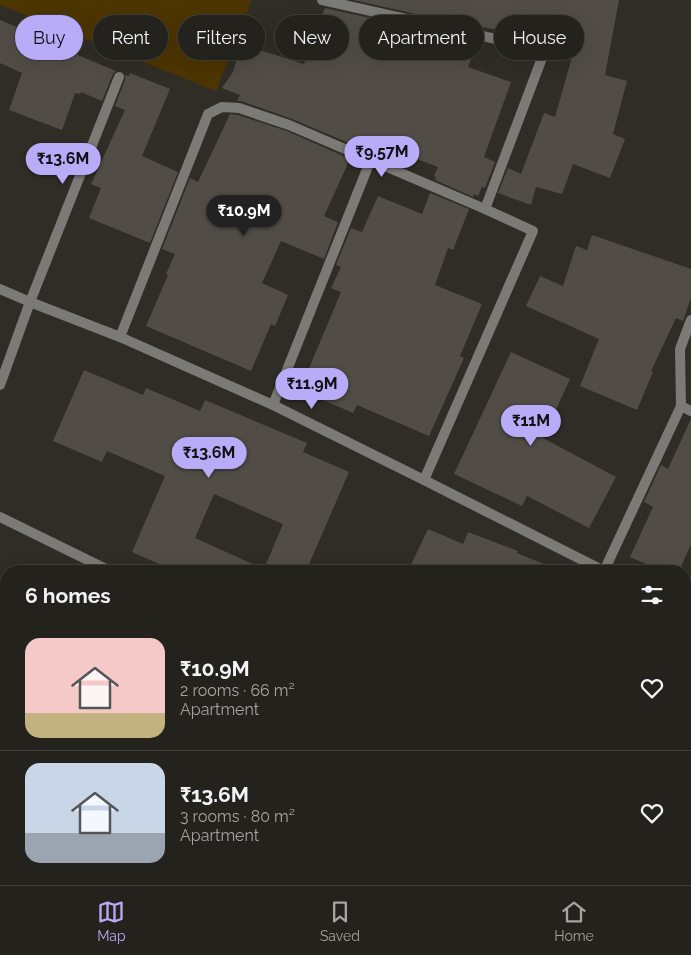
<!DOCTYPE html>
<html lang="en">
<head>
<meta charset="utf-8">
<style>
	:root { --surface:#24221c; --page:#302f29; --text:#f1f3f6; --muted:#a3a4a3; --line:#413f3b; --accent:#b8abf7 }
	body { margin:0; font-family:Raleway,sans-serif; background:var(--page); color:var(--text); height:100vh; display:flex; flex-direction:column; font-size:19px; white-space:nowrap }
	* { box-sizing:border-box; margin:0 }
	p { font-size:16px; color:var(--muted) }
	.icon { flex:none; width:28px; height:28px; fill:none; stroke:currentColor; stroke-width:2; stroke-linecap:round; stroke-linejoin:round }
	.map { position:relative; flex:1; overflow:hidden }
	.drawer { position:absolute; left:0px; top:565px; width:691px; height:320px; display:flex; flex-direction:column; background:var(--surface); border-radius:20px 20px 0 0; box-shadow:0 5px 20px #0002,0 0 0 1px var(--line) }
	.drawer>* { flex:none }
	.banner { position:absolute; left:15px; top:15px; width:661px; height:45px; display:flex; gap:10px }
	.price { position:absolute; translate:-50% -42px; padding:0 11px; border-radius:18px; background:var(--accent); color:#111; font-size:16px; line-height:32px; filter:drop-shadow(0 1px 2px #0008) }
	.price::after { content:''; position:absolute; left:50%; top:30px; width:15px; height:11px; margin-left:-8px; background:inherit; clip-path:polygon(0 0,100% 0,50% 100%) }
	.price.active { background:#222; color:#fff }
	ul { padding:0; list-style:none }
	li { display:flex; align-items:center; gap:15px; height:125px; padding:0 25px }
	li+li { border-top:1px solid var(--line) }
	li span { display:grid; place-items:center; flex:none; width:140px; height:100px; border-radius:15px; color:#555 }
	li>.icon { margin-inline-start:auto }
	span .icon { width:60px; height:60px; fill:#fffc; stroke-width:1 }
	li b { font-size:21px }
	h2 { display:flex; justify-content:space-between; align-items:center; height:60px; padding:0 25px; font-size:21px }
	.chip { padding:0 18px; border-radius:22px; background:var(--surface); box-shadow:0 5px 20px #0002,0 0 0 1px var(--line); font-size:18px; line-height:45px }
	.chip.active { background:var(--accent); color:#111 }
	.dock { display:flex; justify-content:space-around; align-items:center; height:70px; border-top:1px solid var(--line); background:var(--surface); font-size:14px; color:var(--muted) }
	.dock a { display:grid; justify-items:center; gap:2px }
	.dock .active { color:var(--accent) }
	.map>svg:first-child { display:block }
	.green { fill:#4d3500 }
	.building { fill:#514d46; fill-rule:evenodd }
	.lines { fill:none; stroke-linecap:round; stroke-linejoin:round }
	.street { stroke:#7c7a76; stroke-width:10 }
</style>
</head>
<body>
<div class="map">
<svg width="691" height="885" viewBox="0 0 691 885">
	<rect width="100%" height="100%" fill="#302d26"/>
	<g class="green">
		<path d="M0 0H252L216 91 0 5Z"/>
		<path d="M0 716 6 718V879H87L85 885H0Z"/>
	</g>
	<g class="building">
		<path d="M353 0H619L605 75 627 81 613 134 625 139 610 178 573 164 562 194 536 187 531 205 498 193 508 168 521 174 544 113 555 117 576 43 565 41 566 38 510 28 509 32 483 27V29Z"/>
		<path d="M325 8 478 42 468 67 511 82 484 157 495 162 485 188 482 187 478 196 474 194 473 197 435 180 436 177 434 176 438 167 390 149 387 156 357 143 356 146 292 119 241 101H237L240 95 222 88 233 72 241 44 304 64Z"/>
		<path d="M0 20 31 33 30 35 116 71 113 74 102 101 81 92 80 94 75 93 62 130 9 110 22 73 0 63Z"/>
		<path d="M130 73 170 89 142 156 178 172 150 243 89 218 101 188 91 184 125 110 115 106 125 80V75L129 76Z"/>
		<path d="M230 114 238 115 287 131 350 159 324 216 338 222 324 259 281 241 262 283 288 295 275 326 271 324 251 371 146 326 168 275 166 274 175 254 162 249 190 178 198 182Z"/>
		<path d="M430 193 469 209 453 250 448 248 435 285 482 304 460 356 464 358 429 436 357 405 353 413 300 390 341 292 331 288 341 267 336 265 351 228 362 232 378 196 422 214Z"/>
		<path d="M592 235 691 269V298L683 321 676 318 651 371 653 372 637 410 580 386 599 339 526 306 540 276 563 286 576 246 587 250Z"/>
		<path d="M511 352 570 379 543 438 616 477 589 528 527 496 522 506 454 474Z"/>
		<path d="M84 370 143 395 146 388 200 411 205 400 307 443 303 452 349 472 306 571H175L132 552 165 476 107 451 102 462 53 441ZM214 494 283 524 264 569 195 538Z"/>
		<path d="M691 419V544L679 571H662L630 557 653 507 644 502 661 465 668 469Z"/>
		<path d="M428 529 463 544 468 532 518 551 517 553 561 571H408Z"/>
	</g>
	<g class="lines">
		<g class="street">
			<path d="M322 0 545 50 485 209 533 231 424 480"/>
			<path d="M0 289 30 302 120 337 273 405 424 480 604 571"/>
			<path d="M120 337 208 114 222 107 239 108 289 125 485 209"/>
			<path d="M0 385 30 302 119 77"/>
			<path d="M273 405 371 159"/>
			<path d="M681 406 691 411"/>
			<path d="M0 517 110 571"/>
			<path d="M604 571 681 406 680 349 691 320"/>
			<path d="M685 612 691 615"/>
			<path d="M0 687 6 690"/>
			<path d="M685 852 691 854"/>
			<path d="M322 879 335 885"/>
			<path d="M519 885 522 879"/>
		</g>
	</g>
</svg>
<b class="price" style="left:382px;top:178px">₹9.57M</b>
<b class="price" style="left:63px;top:185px">₹13.6M</b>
<b class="price active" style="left:244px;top:237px">₹10.9M</b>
<b class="price" style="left:312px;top:410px">₹11.9M</b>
<b class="price" style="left:531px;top:447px">₹11M</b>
<b class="price" style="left:209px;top:479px">₹13.6M</b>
<div class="banner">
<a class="chip active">Buy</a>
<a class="chip">Rent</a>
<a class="chip">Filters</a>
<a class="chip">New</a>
<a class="chip">Apartment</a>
<a class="chip">House</a>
</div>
<section class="drawer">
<h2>6 homes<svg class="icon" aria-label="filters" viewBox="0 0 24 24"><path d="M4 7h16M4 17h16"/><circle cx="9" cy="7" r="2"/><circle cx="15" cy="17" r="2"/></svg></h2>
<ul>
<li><span style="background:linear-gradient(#f6c9c9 75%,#c2b280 0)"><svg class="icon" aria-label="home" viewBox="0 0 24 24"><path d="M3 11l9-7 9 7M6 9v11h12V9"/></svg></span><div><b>₹10.9M</b><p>2 rooms · 66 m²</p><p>Apartment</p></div><svg class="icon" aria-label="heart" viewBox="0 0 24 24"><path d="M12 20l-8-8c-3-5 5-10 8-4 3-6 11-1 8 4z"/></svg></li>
<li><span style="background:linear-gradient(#c9d6e8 70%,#9aa5b1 0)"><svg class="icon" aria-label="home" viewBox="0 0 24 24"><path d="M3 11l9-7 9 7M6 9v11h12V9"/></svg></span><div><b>₹13.6M</b><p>3 rooms · 80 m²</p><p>Apartment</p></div><svg class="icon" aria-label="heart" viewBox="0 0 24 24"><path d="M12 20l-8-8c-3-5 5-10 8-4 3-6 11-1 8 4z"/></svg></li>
</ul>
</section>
</div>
<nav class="dock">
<a class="active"><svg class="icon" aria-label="map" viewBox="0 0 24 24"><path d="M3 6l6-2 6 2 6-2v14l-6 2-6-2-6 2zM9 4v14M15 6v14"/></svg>Map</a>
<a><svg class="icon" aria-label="saved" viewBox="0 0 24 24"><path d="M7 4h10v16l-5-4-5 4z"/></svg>Saved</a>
<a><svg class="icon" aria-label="home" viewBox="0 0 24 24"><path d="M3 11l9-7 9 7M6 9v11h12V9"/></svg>Home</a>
</nav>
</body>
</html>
